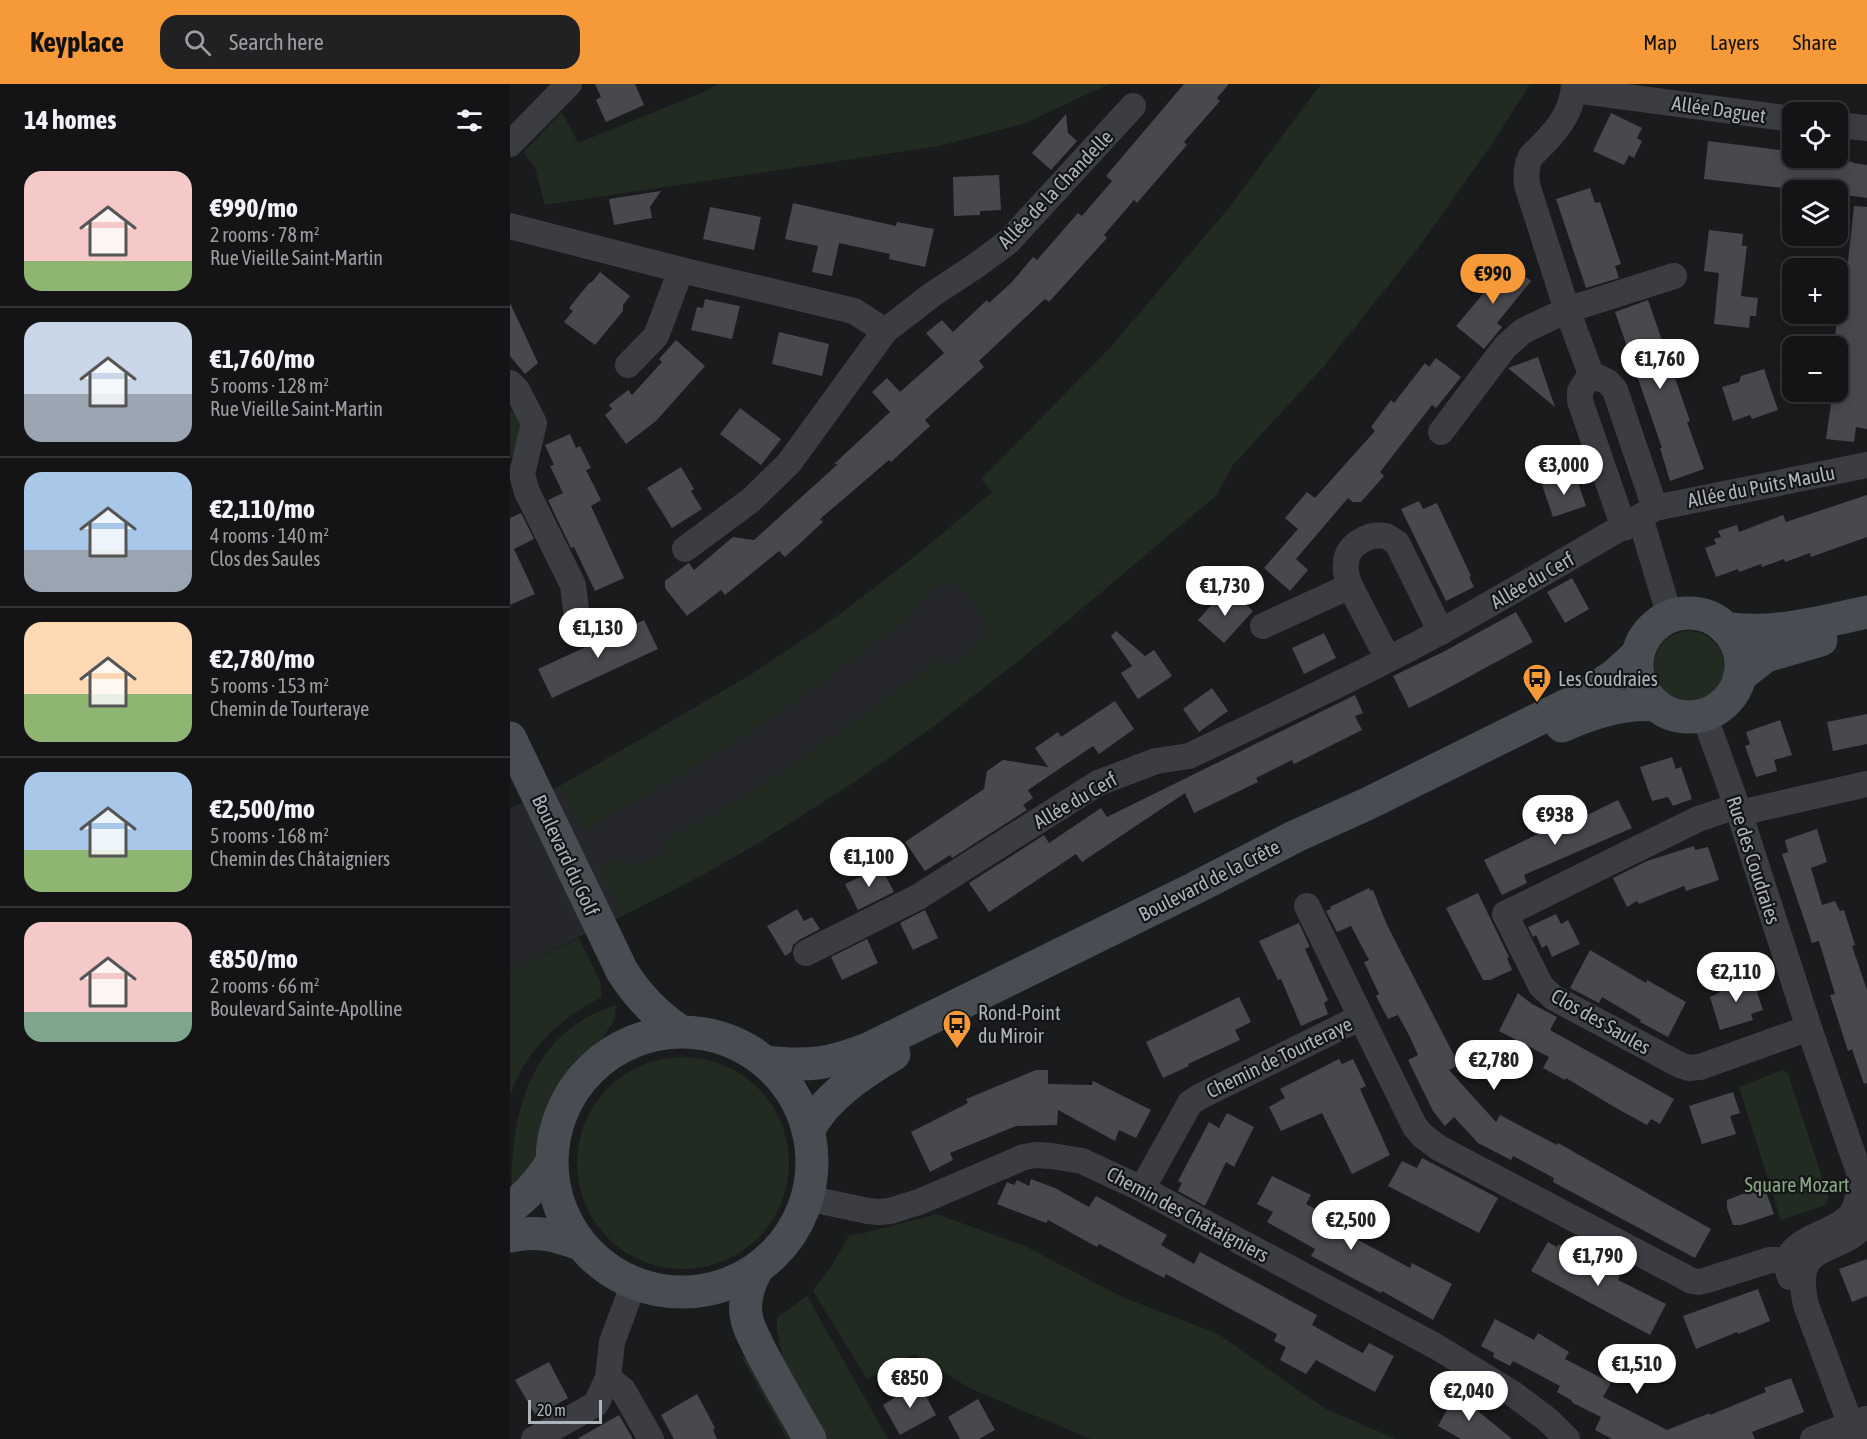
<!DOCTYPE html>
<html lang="en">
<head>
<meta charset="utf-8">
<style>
	:root { --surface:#141416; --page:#212123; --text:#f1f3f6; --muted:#9d9ea1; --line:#333335; --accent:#f69a39 }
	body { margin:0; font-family:"Asap Condensed",sans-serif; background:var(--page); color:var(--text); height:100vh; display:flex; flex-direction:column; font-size:22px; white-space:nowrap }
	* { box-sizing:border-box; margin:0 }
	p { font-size:20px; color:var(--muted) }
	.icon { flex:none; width:33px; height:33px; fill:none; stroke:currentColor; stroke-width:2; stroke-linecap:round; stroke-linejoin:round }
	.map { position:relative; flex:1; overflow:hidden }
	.drawer { display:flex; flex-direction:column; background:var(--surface); width:510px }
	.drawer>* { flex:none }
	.buttons { position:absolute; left:1272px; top:18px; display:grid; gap:12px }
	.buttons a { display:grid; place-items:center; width:66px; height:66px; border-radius:12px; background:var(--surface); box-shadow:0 3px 15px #0003,0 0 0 2px var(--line); font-size:30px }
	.scale { position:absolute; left:18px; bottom:15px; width:74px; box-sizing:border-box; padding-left:6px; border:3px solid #adb4bc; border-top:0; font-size:16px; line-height:21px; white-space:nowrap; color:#adb4bc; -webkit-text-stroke:4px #151518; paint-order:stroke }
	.price { position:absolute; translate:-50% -51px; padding:0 14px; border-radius:21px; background:#fff; color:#222; font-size:20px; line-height:39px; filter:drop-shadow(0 2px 3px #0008) }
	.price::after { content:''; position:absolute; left:50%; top:36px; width:18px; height:14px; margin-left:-9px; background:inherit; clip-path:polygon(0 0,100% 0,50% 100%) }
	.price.selected { background:var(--accent); color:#111 }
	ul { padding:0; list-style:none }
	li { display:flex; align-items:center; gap:18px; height:150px; padding:0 24px }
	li+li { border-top:2px solid var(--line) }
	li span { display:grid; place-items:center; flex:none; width:168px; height:120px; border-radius:18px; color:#555 }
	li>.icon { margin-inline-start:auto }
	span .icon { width:72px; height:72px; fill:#fffc; stroke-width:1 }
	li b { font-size:26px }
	h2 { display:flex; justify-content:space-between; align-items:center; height:72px; padding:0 24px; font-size:26px }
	header { display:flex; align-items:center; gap:36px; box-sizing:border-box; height:84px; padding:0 30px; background:var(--accent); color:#111 }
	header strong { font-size:28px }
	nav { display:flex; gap:33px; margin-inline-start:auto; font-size:21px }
	.search { width:420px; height:54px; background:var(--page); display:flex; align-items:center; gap:15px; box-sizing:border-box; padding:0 21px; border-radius:18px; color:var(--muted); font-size:22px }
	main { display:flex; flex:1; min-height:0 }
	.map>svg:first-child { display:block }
	.built { fill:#26272a }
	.green { fill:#222b22 }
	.building { fill:#47494d }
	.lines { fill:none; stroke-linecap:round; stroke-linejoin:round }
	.street { stroke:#3b3d42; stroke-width:26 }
	.secondary { stroke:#494c52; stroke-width:33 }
	.labels { text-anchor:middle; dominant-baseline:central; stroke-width:4.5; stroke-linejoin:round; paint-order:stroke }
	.street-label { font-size:20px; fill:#adb4bc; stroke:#151518 }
	.poi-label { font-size:20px; fill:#adb4bc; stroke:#151518; text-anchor:start }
	.park-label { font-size:20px; fill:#87a783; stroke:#151518 }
</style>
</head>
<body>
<header>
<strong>Keyplace</strong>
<div class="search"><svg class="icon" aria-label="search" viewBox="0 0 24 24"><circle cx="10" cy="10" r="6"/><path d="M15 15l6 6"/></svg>Search here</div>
<nav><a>Map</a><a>Layers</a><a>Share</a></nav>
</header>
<main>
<section class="drawer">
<h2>14 homes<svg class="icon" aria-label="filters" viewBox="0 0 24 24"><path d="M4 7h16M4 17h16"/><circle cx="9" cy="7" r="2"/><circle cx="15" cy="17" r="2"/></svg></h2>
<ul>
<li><span style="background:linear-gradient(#f6c9c9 75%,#8fb573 0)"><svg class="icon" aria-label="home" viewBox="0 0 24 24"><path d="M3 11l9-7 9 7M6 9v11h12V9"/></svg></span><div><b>€990/mo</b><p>2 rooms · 78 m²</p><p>Rue Vieille Saint-Martin</p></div></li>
<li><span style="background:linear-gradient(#c9d6e8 60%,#9aa5b1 0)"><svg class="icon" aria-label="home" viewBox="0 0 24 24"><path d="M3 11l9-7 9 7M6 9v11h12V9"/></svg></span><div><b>€1,760/mo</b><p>5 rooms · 128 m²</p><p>Rue Vieille Saint-Martin</p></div></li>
<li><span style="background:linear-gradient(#a9c7e8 65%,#9aa5b1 0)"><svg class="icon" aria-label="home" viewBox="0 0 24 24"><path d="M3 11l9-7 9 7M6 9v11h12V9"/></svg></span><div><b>€2,110/mo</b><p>4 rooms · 140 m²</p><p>Clos des Saules</p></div></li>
<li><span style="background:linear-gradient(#ffd9b3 60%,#8fb573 0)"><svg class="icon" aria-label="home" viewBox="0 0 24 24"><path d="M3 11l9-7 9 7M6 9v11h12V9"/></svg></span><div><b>€2,780/mo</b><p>5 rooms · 153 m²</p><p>Chemin de Tourteraye</p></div></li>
<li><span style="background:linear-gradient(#a9c7e8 65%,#8fb573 0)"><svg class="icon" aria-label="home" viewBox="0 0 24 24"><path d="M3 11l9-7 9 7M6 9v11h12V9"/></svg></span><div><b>€2,500/mo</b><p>5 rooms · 168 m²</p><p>Chemin des Châtaigniers</p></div></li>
<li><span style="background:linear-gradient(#f6c9c9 75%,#7fa58c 0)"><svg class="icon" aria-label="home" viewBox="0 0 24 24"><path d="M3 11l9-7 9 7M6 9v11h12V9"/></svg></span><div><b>€850/mo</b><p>2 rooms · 66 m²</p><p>Boulevard Sainte-Apolline</p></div></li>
</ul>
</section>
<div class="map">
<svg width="1357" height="1355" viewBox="0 0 1357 1355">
	<rect width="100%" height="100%" fill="#1a1b1d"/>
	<path class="built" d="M483 408 531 558 425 641 338 702 250 758 202 786 112 832 0 887V724L50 702 240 591 325 534 407 471Z"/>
	<g class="green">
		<path d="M207 0H599L513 40 429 62 35 121 25 83 13 68 52 28 68 59 194 8Z"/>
		<path d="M811 0H1020L982 60 906 167 814 282 723 381 706 412C613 489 522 570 425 641 354 693 280 741 204 784 174 801 143 816 112 832L90 785 111 775 123 783 156 767 152 758C172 747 193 737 213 725 287 680 358 628 428 576L442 581 477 553 478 545 475 535 448 501 437 498C423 505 406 519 400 533L272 627 191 679 74 747 50 702C143 648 239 597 326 533 380 494 431 451 482 408L471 395 599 265 717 126Z"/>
		<path d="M0 327C13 331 13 343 15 356L0 374Z"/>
		<circle cx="1179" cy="582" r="35"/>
		<path d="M69 854 90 898 92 913C51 933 14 968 0 1012V887Z"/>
		<path d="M106 921 105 935 91 956 67 976 43 1008 30 1043 24 1080 2 1107C0 1026 23 946 106 921Z"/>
		<circle cx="173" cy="1079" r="106"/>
		<path d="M1272 986 1278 990 1319 1114 1316 1121 1271 1136 1229 1003Z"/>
		<path d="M427 1130 515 1162 610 1212 708 1250 814 1324 886 1355H581L459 1304 405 1270 357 1295 303 1207 324 1178 339 1151 355 1149Z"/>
		<path d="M297 1212 378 1355H316L273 1278 267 1245V1235L269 1232Z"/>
		<path d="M231 1272 240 1277 284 1355H277Z"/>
	</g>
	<g class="building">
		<path d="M85 0H125L134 21 96 38 86 16 91 13Z"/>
		<path d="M674 0H719L707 14 710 17 674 58 677 61 627 119 624 116 594 151 597 154 539 218 535 215 469 277 474 283 415 336 420 342 381 378 379 376 310 435 313 438 275 473 269 467 215 511 211 506 177 532 155 504V497L177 480 179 479 184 486 223 453 244 456 328 380H324L380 328 362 308 377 294 390 308 434 269 416 249 432 236 443 248 477 216 479 219 502 198 523 173 527 176 568 129 572 132 602 97 596 92Z"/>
		<path d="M1101 29 1132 44 1127 54 1132 57 1124 74 1119 71 1114 81 1083 67Z"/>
		<path d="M556 30 558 49 567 57 541 86 522 69Z"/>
		<path d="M1198 57 1271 66V69L1282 71V74H1307L1343 78V79L1357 81V114L1328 110V106L1281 101 1280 105 1194 95Z"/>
		<path d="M489 91 491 126 470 127V131L444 132 443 93Z"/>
		<path d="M1080 104 1085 119 1090 118 1111 180 1105 182 1109 194 1076 204 1046 115Z"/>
		<path d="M151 107 140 123 142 134 104 141 99 115Z"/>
		<path d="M283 119 386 142 387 138 424 145 415 183 379 175 380 170 329 159 322 192 302 188 308 162 275 155Z"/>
		<path d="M1344 122 1357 123V345L1346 343 1344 358 1316 355 1322 312 1328 313V262H1324L1328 226 1333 223Z"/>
		<path d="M200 123 251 133 244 166 193 155Z"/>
		<path d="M1199 146 1233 150 1232 162H1237L1231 212 1248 214 1246 232H1240L1239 244 1204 240 1209 189 1194 187Z"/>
		<path d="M996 177 1021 197 987 239 992 243 974 265 946 242 973 210 971 209Z"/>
		<path d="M90 188 120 212 113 221V227L85 261 54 238 63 227 59 224 80 198 81 199Z"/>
		<path d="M195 215 230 222 222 255 181 246 187 223 193 224Z"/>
		<path d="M1138 216 1180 337 1177 338 1194 385 1160 397 1150 364H1152L1105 228Z"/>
		<path d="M0 219 28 279 15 290 0 272Z"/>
		<path d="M269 248 319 260 312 292 262 280Z"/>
		<path d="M166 256 195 282 146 337 116 360 95 331 102 325 99 321 118 306 122 311 152 278 149 275Z"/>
		<path d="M1028 273 1037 300 1045 323 998 284Z"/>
		<path d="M926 274 951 293 926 324 922 321 870 388 874 392 851 418H843L838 414 786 475 798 486 780 507 754 484 788 445 775 434 797 408 805 414 865 347 861 343 881 316 884 319 915 279 919 283Z"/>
		<path d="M1254 285 1268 326 1242 335 1240 331 1223 337 1212 303 1229 298 1231 292Z"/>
		<path d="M230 324 271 355 251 381 210 350Z"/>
		<path d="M60 350 66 364 70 362 81 384 76 386 91 416 81 422 114 494 85 507 64 463 61 464 38 416 53 409 40 382 44 381 35 361Z"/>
		<path d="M171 383 184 405 181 407 192 425 162 444 137 404Z"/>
		<path d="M1065 390 1076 422 1043 433 1032 401Z"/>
		<path d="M1357 411V453L1301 473 1300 469 1275 478 1274 475 1252 483 1251 480 1229 488 1228 485 1206 493 1195 464 1206 460 1204 455 1211 453 1208 447 1227 441 1229 448 1273 431 1276 438Z"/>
		<path d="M909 417 913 425 927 419 961 492 959 493 964 503 936 517 891 425Z"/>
		<path d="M11 429 24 455 4 465 25 510 0 521V434Z"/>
		<path d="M1062 494 1079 525 1055 539 1037 508Z"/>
		<path d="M711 510 722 521 728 513 743 527 714 559 688 536Z"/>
		<path d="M1006 528 1023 558 931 608 899 624 883 592 933 568Z"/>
		<path d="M134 536 148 565 42 614 28 585Z"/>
		<path d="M606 547 635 572 644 566 662 592 628 615 611 589 622 582 601 552Z"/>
		<path d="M814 549 826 574 794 590 782 564Z"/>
		<path d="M702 604 718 627 689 648 673 625Z"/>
		<path d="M845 611 853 629 845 632 852 646 784 680 782 676 746 694 748 698 684 729 675 709 572 778 566 770 479 828 459 799 534 751 539 759 591 724 597 733Z"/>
		<path d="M605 617 624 645 589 670 583 662 518 706 523 714 513 721 517 726 442 774 440 771 415 787 395 758 474 705 477 687 493 676 538 683 525 664 548 648 551 653Z"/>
		<path d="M1357 630V660L1323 667 1317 638Z"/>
		<path d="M1270 636 1282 671 1264 676 1267 687 1246 693 1235 662 1240 660 1236 648Z"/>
		<path d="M1162 673 1166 685 1171 683 1182 715 1163 722 1158 713 1142 717 1130 683Z"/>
		<path d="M1108 716 1122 744 1014 791 1017 799 992 811 974 776 1057 736 1059 740Z"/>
		<path d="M1307 745 1317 778 1301 784 1312 821 1325 817 1330 827 1334 826 1345 861 1342 862 1357 906V999L1354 1000 1342 965 1338 967 1320 911 1325 910 1309 857 1302 859 1272 770 1278 768 1275 756Z"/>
		<path d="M1184 762 1185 766 1198 763 1209 796 1176 807 1174 802 1129 820 1127 817 1117 823 1103 794 1137 777Z"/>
		<path d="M371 783 384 808 348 826 335 800Z"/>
		<path d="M859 804 861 807 863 806 877 841 949 981 939 986 986 1038 990 1031 1047 1061 1048 1059 1201 1145 1185 1174 1043 1098 1044 1094 1003 1072 1001 1076 968 1059 944 1033 935 1042 923 1027 898 976 908 971 900 953 888 931 878 935 866 912 869 910 854 878 859 876 841 842 827 848 816 827 821 825 820 823Z"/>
		<path d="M968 809 999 873 997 874 1002 886 980 896H973L936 824Z"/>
		<path d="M287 825 294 837 302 833 310 845 289 856 283 861 281 868 275 872 257 842Z"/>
		<path d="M415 826 428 854 403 866 390 839Z"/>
		<path d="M1046 830 1051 840 1058 836 1070 860 1042 873 1037 861 1032 864 1026 851 1023 853 1018 843Z"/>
		<path d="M789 839 799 861V863L795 865 818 916 814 919 818 930 791 942 771 895 768 896 749 857Z"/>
		<path d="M357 855 368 879 332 896 321 873Z"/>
		<path d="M1080 866 1136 899 1137 896 1176 918 1158 953 1130 938 1131 936 1092 913 1089 919 1060 904Z"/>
		<path d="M1242 893 1253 926 1241 930 1243 936 1210 946 1200 913 1209 909V903Z"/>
		<path d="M1008 909 1022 920 1047 933 1040 946 1164 1015 1150 1040 1141 1035 1137 1041 1106 1024 1056 994 1055 996 1033 984 1039 973 989 947Z"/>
		<path d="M729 913 741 938 725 946 730 956 678 980 679 982 653 994 636 958Z"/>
		<path d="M829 975 832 980 843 975 856 1002 850 1005 880 1071 842 1090 812 1029 771 1047 759 1023 775 1014 770 1005Z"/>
		<path d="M526 986H538V1000L582 1001 583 997 641 1026 626 1054 609 1046 605 1057 548 1026 547 1041 506 1042 440 1069 443 1076 420 1088 401 1048 458 1019 456 1015Z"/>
		<path d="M1223 1008 1230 1029 1220 1032 1226 1050 1192 1060 1179 1022Z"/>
		<path d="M717 1029 744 1043 724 1083 716 1078 695 1122 668 1107 672 1099 668 1097 699 1038 709 1044Z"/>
		<path d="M912 1074 988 1114 969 1149 878 1102 892 1077 907 1084Z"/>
		<path d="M762 1092 801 1111 796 1120 845 1146 841 1152 900 1184 902 1179 942 1200 923 1236 872 1207 871 1209 801 1172 805 1165 757 1138 763 1128 747 1120Z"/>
		<path d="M521 1095 545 1104 579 1123 586 1112 657 1151 651 1161 684 1180 690 1168 807 1231 802 1241 834 1259 853 1269 859 1259 884 1272 865 1308 806 1276 796 1290 770 1276 776 1263 764 1257 767 1250 656 1190 654 1194 589 1160 587 1163 538 1136 536 1139 487 1120 497 1098 504 1101 507 1096 519 1102Z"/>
		<path d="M1254 1102 1264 1130 1231 1141H1223L1217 1124V1116Z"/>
		<path d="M1038 1158 1047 1163 1048 1160 1100 1187 1110 1192 1108 1196 1156 1220 1140 1251 1021 1187Z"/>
		<path d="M1357 1175V1212L1342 1218 1329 1185Z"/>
		<path d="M1248 1205 1260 1237 1228 1250 1227 1248 1186 1265 1173 1232Z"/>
		<path d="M985 1235 1024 1256 1028 1249 1059 1268 1055 1275 1101 1299 1093 1313 1157 1346 1200 1329V1331L1256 1308 1254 1304 1281 1294 1294 1328 1242 1348 1245 1355H1102L1085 1346 1091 1333 1063 1319 1061 1316 1047 1308 1050 1302 1003 1277 1000 1282 983 1273 984 1269 971 1262Z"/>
		<path d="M39 1278 58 1314 26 1332 5 1296Z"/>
		<path d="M409 1299 426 1331 390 1351 373 1321Z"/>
		<path d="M187 1310 205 1344 203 1346 207 1355H164L151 1331Z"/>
		<path d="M946 1310 965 1319 963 1323 1002 1355H951L928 1342Z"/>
		<path d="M468 1315 485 1346 469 1355H450L438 1333Z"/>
		<path d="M109 1331 123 1355H67Z"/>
	</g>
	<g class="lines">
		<g class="street">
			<path d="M1064 0C1063 31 1042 52 1021 72 1016 82 1016 90 1017 101L1057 226 1081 290"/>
			<path d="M1064 6 1282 35"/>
			<path d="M1328 41 1357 44"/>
			<path d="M0 60 59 0"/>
			<path d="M0 142 171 186 344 227 375 247 423 210 464 183 498 158 623 22"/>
			<path d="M118 281 146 252 171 186"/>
			<path d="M0 299 7 306 24 339 12 390 17 408 63 501 66 526"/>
			<path d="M931 348 995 263 1013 247 1057 226 1164 192"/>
			<path d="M1145 424 1357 381"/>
			<path d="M1130 433 1160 533"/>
			<path d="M175 465 241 416 279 379 375 247"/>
			<path d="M753 542 840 502"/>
			<path d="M878 575 840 502C837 495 835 487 836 479 837 461 858 449 875 452 880 453 883 457 887 459L931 548"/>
			<path d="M1194 631 1227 722 1299 944 1357 1111"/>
			<path d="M1227 722 1188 735 995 830 1031 902 1044 914 1170 981 1179 984 1190 983 1299 944"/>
			<path d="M1229 729 1357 700"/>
			<path d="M797 822 851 933"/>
			<path d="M296 869 408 813 588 699 646 677 679 672C764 631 850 592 932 547 1004 507 1074 465 1145 424L1105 306 1098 298 1081 290 1070 307V317L1114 444"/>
			<path d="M632 1105 680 1019 689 1013 851 933 905 1043 913 1052 929 1064 1182 1197 1189 1198 1197 1196 1260 1176H1269L1295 1184"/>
			<path d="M297 1114 358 1127 369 1128 380 1127 409 1118 514 1073 526 1071 542 1072 572 1077 632 1105 927 1263 1002 1309 1038 1336 1057 1355"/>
			<path d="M1280 1193C1265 1155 1323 1152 1340 1132 1349 1121 1349 1105 1349 1091"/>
			<path d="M98 1294 113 1306 141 1355"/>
			<path d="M24 1355 86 1320 98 1294 102 1258 124 1199"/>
			<path d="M1303 1355 1356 1335"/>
			<path d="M1346 1355 1296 1221C1280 1151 1331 1175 1357 1137"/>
		</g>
		<g class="secondary">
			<circle cx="1179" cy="581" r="52"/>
			<path d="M1215 544C1262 552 1311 538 1357 528"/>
			<path d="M1230 592 1256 572 1311 556"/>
			<path d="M1052 642C1081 629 1114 618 1146 621"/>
			<path d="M0 654 112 887C127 911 146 931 170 947"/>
			<circle cx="172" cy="1078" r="130"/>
			<path d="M255 978C298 983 320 980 360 964L683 805 786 752 857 720 1067 616 1105 591 1128 570"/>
			<path d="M298 1047C315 1013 352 989 384 970"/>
			<path d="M0 1124C17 1112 30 1097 41 1079"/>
			<path d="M0 1152C28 1146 44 1151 71 1160"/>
			<path d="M247 1185C239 1199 234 1213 236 1230 237 1242 244 1253 249 1264 265 1295 283 1325 300 1355"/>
		</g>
	</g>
	<defs>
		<g id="bus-pin" transform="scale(1.5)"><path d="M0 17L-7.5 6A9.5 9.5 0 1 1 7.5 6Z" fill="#f69a39" stroke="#151518"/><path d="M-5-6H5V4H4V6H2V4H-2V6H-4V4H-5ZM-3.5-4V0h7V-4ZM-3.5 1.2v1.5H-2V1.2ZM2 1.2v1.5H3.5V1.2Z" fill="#111"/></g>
	</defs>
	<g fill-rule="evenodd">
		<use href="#bus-pin" x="1027" y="594"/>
		<use href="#bus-pin" x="447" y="940"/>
	</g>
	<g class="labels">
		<g class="street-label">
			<text transform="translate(1209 25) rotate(8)">Allée Daguet</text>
			<text transform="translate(545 105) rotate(-46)">Allée de la Chandelle</text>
			<text transform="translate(1251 402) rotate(-11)">Allée du Puits Maulu</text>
			<text transform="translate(1022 496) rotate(-30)">Allée du Cerf</text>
			<text transform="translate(565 716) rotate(-30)">Allée du Cerf</text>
			<text transform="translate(56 771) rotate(65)">Boulevard du Golf</text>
			<text transform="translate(1244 776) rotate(72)">Rue des Coudraies</text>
			<text transform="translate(699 796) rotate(-27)">Boulevard de la Crête</text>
			<text transform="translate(1091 937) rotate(30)">Clos des Saules</text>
			<text transform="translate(769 973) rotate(-26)">Chemin de Tourteraye</text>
			<text transform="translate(678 1130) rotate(28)">Chemin des Châtaigniers</text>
		</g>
		<g class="poi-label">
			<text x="1048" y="594">Les Coudraies</text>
			<text x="468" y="928">Rond-Point<tspan x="468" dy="23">du Miroir</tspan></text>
		</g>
		<g class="park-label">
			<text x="1287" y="1100">Square Mozart</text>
		</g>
	</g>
</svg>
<div class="buttons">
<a><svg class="icon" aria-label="locate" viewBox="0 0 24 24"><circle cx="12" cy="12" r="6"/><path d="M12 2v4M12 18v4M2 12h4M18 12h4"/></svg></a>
<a><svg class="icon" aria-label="layers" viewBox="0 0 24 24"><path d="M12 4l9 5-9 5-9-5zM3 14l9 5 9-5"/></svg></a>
<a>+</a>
<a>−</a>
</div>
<div class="scale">20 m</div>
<b class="price selected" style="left:983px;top:221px">€990</b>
<b class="price" style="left:1150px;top:306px">€1,760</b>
<b class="price" style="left:1054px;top:412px">€3,000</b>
<b class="price" style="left:715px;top:533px">€1,730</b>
<b class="price" style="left:88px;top:575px">€1,130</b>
<b class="price" style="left:1045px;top:762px">€938</b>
<b class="price" style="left:359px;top:804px">€1,100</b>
<b class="price" style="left:1226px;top:919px">€2,110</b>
<b class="price" style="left:984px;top:1007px">€2,780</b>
<b class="price" style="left:841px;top:1167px">€2,500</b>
<b class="price" style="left:1088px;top:1203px">€1,790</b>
<b class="price" style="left:1127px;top:1311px">€1,510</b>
<b class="price" style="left:400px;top:1325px">€850</b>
<b class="price" style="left:959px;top:1338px">€2,040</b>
</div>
</main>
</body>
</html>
